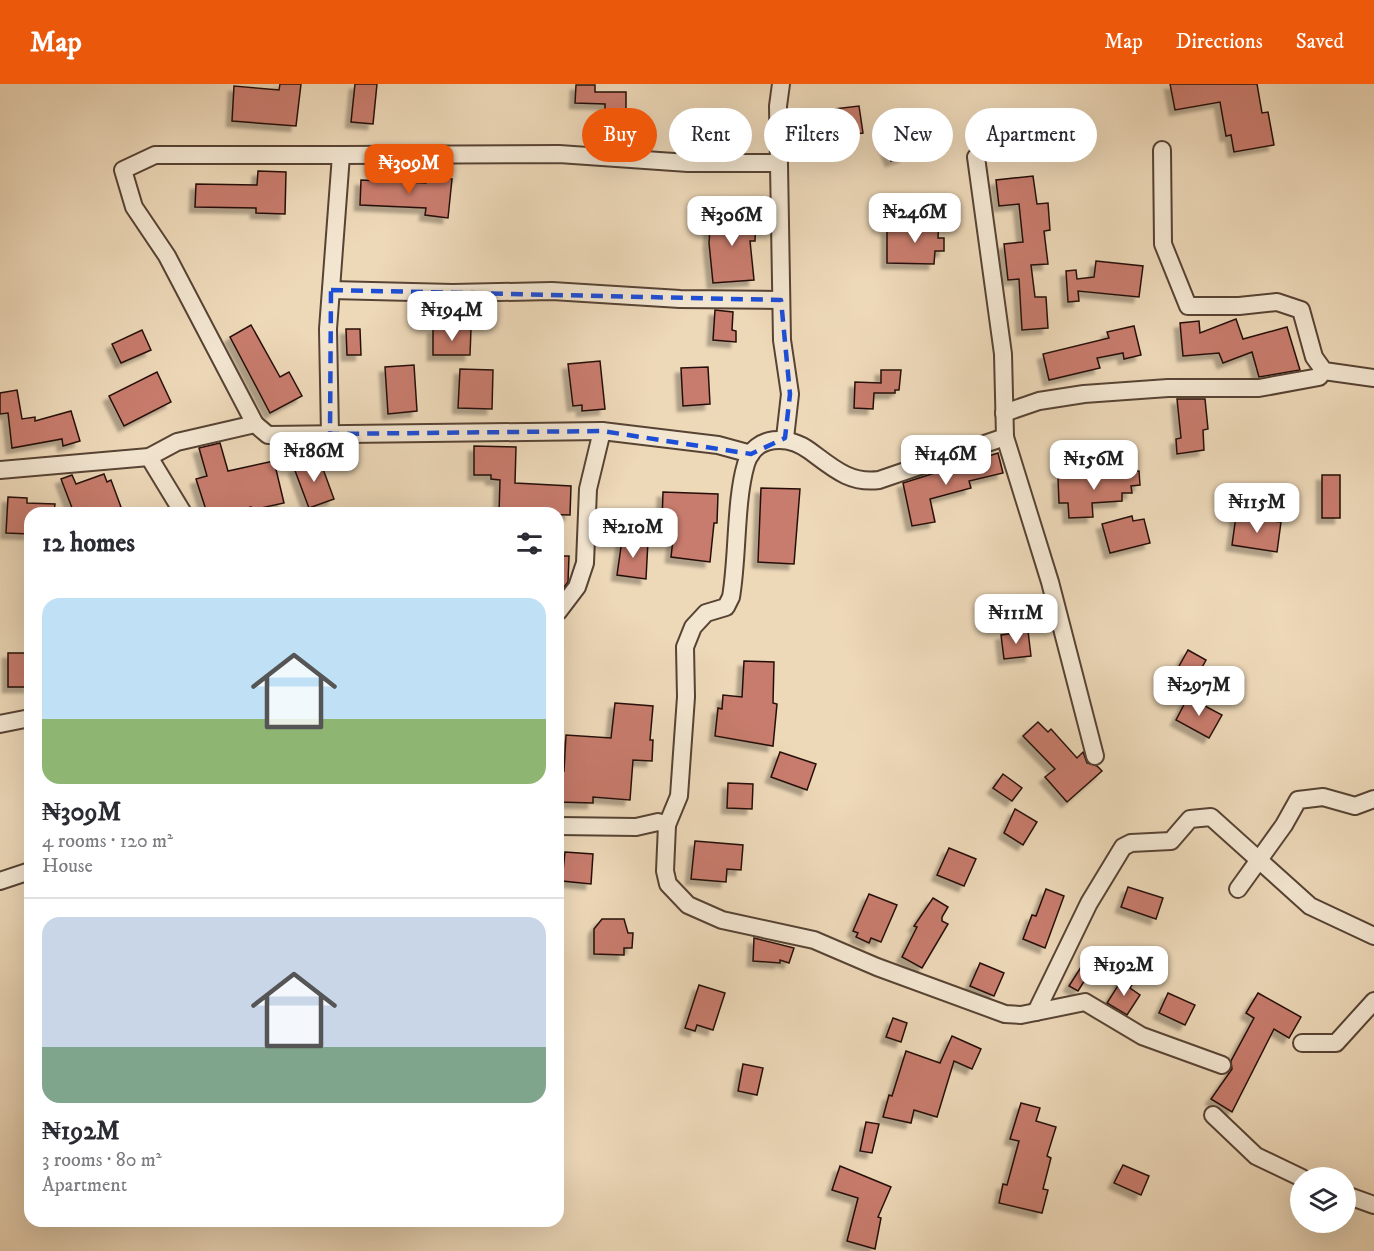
<!DOCTYPE html>
<html lang="en">
<head>
<meta charset="utf-8">
<style>
	:root { --surface:#fff; --page:#f2f2f3; --text:#2b2b33; --muted:#7c7c81; --line:#e1e1e2; --accent:#ea580c }
	body { margin:0; font-family:"IM FELL DW Pica",serif; background:var(--page); color:var(--text); height:100vh; display:flex; flex-direction:column; font-size:22px; white-space:nowrap }
	* { box-sizing:border-box; margin:0 }
	p { font-size:20px; color:var(--muted) }
	.icon { flex:none; width:33px; height:33px; fill:none; stroke:currentColor; stroke-width:2; stroke-linecap:round; stroke-linejoin:round }
	.map { position:relative; flex:1; overflow:hidden }
	.drawer { position:absolute; left:24px; top:423px; width:540px; height:720px; display:flex; flex-direction:column; background:var(--surface); border-radius:18px; box-shadow:0 6px 24px #0002 }
	.drawer>* { flex:none }
	.banner { position:absolute; left:582px; top:24px; width:570px; height:54px; display:flex; gap:12px }
	.fabs { position:absolute; left:1290px; top:1083px; display:grid; gap:12px }
	.fabs a { display:grid; place-items:center; width:66px; height:66px; border-radius:50%; background:var(--surface); box-shadow:0 6px 24px #0002; font-size:30px }
	.price { position:absolute; translate:-50% -51px; padding:0 14px; border-radius:12px; background:#fff; color:#222; font-size:20px; line-height:39px; filter:drop-shadow(0 2px 3px #0008) }
	.price::after { content:''; position:absolute; left:50%; top:36px; width:18px; height:14px; margin-left:-9px; background:inherit; clip-path:polygon(0 0,100% 0,50% 100%) }
	.price.current { background:var(--accent); color:#fff }
	ul { padding:0; list-style:none }
	li { display:grid; align-content:center; gap:12px; height:318px; padding:0 18px }
	li+li { border-top:2px solid var(--line) }
	li span { display:grid; place-items:center; height:186px; border-radius:18px; color:#555 }
	li>.icon { margin-inline-start:auto }
	span .icon { width:108px; height:108px; fill:#fffc; stroke-width:1 }
	li b { font-size:26px }
	h2 { display:flex; justify-content:space-between; align-items:center; height:72px; padding:0 18px; font-size:26px }
	.tag { padding:0 21px; border-radius:27px; background:var(--surface); box-shadow:0 6px 24px #0002; font-size:21px; line-height:54px }
	.tag.current { background:var(--accent); color:#fff }
	header { display:flex; align-items:center; gap:36px; box-sizing:border-box; height:84px; padding:0 30px; background:var(--accent); color:#fff }
	header strong { font-size:28px }
	nav { display:flex; gap:33px; margin-inline-start:auto; font-size:21px }
	.map>svg:first-child { display:block }
	.building { fill:#c87b6d; stroke:#251108; stroke-width:1.5; filter:url(#shadow) }
	.lines { fill:none; stroke-linecap:round; stroke-linejoin:round }
	.minor-casing { stroke:#574334; stroke-width:20 }
	.minor { stroke:#f3e6d1; stroke-width:16 }
	.marked { fill:none; stroke:#1d4ed8; stroke-width:4.5; stroke-dasharray:12 8; stroke-linejoin:round }
</style>
</head>
<body>
<header>
<strong>Map</strong>
<nav><a>Map</a><a>Directions</a><a>Saved</a></nav>
</header>
<div class="map">
<svg width="1374" height="1167" viewBox="0 0 1374 1167">
	<defs>
		<filter id="shadow"><feDropShadow dx="-5.5" dy="5.5" stdDeviation="1.5" flood-color="#0004"/></filter>
	</defs>
	<rect width="100%" height="100%" fill="#edd8b8"/>
	<filter id="stains"><feTurbulence type="fractalNoise" baseFrequency=".00333" numOctaves="4"/><feColorMatrix values="0 0 0 0 .2 0 0 0 0 .09 0 0 0 0 .02 0 0 0 .5 -.17"/></filter>
	<radialGradient id="worn" r=".72"><stop offset=".6" stop-color="#630" stop-opacity="0"/><stop offset="1" stop-color="#630" stop-opacity=".3"/></radialGradient>
	<g class="building">
		<path d="M280 0H301L296 42 232 37 234 2 279 6Z"/>
		<path d="M355 0H377L373 40 351 38Z"/>
		<path d="M1170 0H1257L1262 29 1268 28 1274 61 1234 68 1231 51 1226 52 1220 18 1175 26Z"/>
		<path d="M576 1H595V8H626V42H605V20L575 19Z"/>
		<path d="M859 22 863 49 830 53 826 26Z"/>
		<path d="M894 43 905 72 891 77 880 49Z"/>
		<path d="M989 48 990 64 978 63 977 49Z"/>
		<path d="M258 87 286 88 285 130 256 129V124L195 123 196 100 257 101Z"/>
		<path d="M1033 92 1037 120 1048 119 1050 146 1044 147 1048 180 1031 181 1035 213H1046L1048 244 1022 246 1019 195 1008 196 1004 160 1023 158 1019 120 999 122 996 96Z"/>
		<path d="M427 93 452 95 448 134 425 131 426 124 360 121 361 96 426 99Z"/>
		<path d="M711 130 756 132 755 157H750L754 196 713 199 709 159Z"/>
		<path d="M926 132 939 133 938 154H944V167H935L934 180 887 179V145H925Z"/>
		<path d="M1096 177 1143 182 1139 213 1078 207 1079 217 1068 218 1066 187 1076 186 1077 195 1094 193Z"/>
		<path d="M715 226 733 228 732 246 736 247V258L713 256Z"/>
		<path d="M1236 235 1243 255 1287 243 1300 286 1259 293 1252 268 1223 279 1219 269 1183 272 1180 239 1199 237 1200 249Z"/>
		<path d="M251 241 280 293 289 288 302 312 270 329 230 253Z"/>
		<path d="M1134 242 1141 271 1124 275 1123 269 1097 274 1100 284 1049 296 1043 270 1109 254 1107 248Z"/>
		<path d="M433 244 471 245 470 271H433Z"/>
		<path d="M346 245H360L361 271H347Z"/>
		<path d="M142 246 151 266 121 279 112 260Z"/>
		<path d="M600 277 605 325 582 327V321L573 322 568 280Z"/>
		<path d="M414 281 417 327 388 330 385 283Z"/>
		<path d="M708 283 710 320 683 322 681 284Z"/>
		<path d="M460 285 493 286 492 325 458 324Z"/>
		<path d="M881 286H901L899 306H895V309H874L873 325 854 324 855 298 881 299Z"/>
		<path d="M157 288 171 318 124 342 109 312Z"/>
		<path d="M17 306 22 335 35 333V337L71 327 80 357 63 362 62 355 12 364 8 329 0 330V309Z"/>
		<path d="M1177 315H1205L1208 345 1203 346 1204 366 1177 370 1176 355 1181 354Z"/>
		<path d="M220 359 228 387 274 377 284 419 252 426 251 423 231 429H207L196 395 207 392 199 364Z"/>
		<path d="M474 362 516 363 515 399 571 402 570 431 499 429 500 396 491 395V391H474Z"/>
		<path d="M998 369 1003 389 969 397 971 404 930 415 935 438 912 442 903 399Z"/>
		<path d="M319 374 334 415 309 424 294 384Z"/>
		<path d="M1139 387 1140 401 1131 402 1132 409H1122V417L1092 419 1093 433 1069 434 1068 419H1059L1058 394Z"/>
		<path d="M104 390 107 398 111 396 121 423 105 429H74L61 395 72 391 76 400Z"/>
		<rect x="1322" y="391" width="18" height="43"/>
		<path d="M761 404 800 405 794 480 758 478Z"/>
		<path d="M663 408 718 410 717 439H714L710 478 671 473 675 437H662Z"/>
		<path d="M8 413 27 414V419L55 420 54 429H30V450L6 449Z"/>
		<path d="M1132 432 1133 437 1144 435 1150 459 1110 469 1102 440Z"/>
		<path d="M1236 432 1281 438 1277 468 1232 461Z"/>
		<path d="M622 456 648 457 646 495 617 491Z"/>
		<path d="M558 472H569L568 498 558 511Z"/>
		<path d="M1028 547 1031 572 1004 575 1001 551Z"/>
		<path d="M1188 566 1206 576 1191 603 1173 593Z"/>
		<rect x="8" y="569" width="22" height="34"/>
		<path d="M744 577 774 578 773 619 777 620 773 662 715 652 718 624 722 625 723 611 742 613Z"/>
		<path d="M1188 613 1222 631 1209 654 1176 636Z"/>
		<path d="M615 619 653 622 650 656H653L652 677 633 676 630 716 593 713V719L558 718V686L564 687 566 651 611 654Z"/>
		<path d="M1038 638 1048 648 1051 645 1077 674 1083 668 1087 679 1097 682 1102 687 1067 718 1045 693 1055 685 1023 652Z"/>
		<path d="M780 668 816 680 807 706 771 693Z"/>
		<path d="M1003 690 1022 704 1012 717 993 704Z"/>
		<path d="M728 699 753 700 752 725 727 724Z"/>
		<path d="M1015 725 1037 738 1023 761 1004 749Z"/>
		<path d="M695 757 743 761 741 786 727 785 726 798 691 795Z"/>
		<path d="M949 764 976 775 964 802 937 791Z"/>
		<path d="M565 768 593 770 591 800 562 797Z"/>
		<path d="M1128 803 1163 814 1156 835 1121 823Z"/>
		<path d="M1046 805 1064 812 1045 864 1023 855 1032 831 1036 832Z"/>
		<path d="M869 810 897 821 881 858 871 854 869 859 856 853 858 849 853 847Z"/>
		<path d="M933 814 948 823 942 833V837L948 840 922 884 902 873 917 843 914 842Z"/>
		<path d="M602 835H624L628 849H633L632 864H624V871L594 870V845Z"/>
		<path d="M754 854 794 864 789 879 780 876V879L753 877Z"/>
		<path d="M980 879 1004 889 994 912 970 902Z"/>
		<path d="M1081 883 1090 888 1078 907 1069 902Z"/>
		<path d="M1124 892 1133 899 1130 904 1140 911 1127 931 1107 919Z"/>
		<path d="M699 901 725 909 713 946 697 941 695 947 685 944Z"/>
		<path d="M1168 909 1195 921 1185 941 1159 929Z"/>
		<path d="M1258 909 1301 933 1289 954 1274 945 1232 1028 1211 1015 1232 985 1231 977 1254 934 1246 929Z"/>
		<path d="M893 934 907 939 901 958 886 953Z"/>
		<path d="M952 952 981 965 972 985 954 977 937 1033 914 1026 911 1039 883 1033 889 1011 892 1012 906 967 940 979Z"/>
		<path d="M743 980 763 984 757 1011 738 1007Z"/>
		<path d="M1021 1019 1040 1024 1036 1037 1056 1043 1047 1072 1051 1074 1043 1105 1048 1106 1042 1129 999 1119 1003 1100 1007 1101 1019 1057 1010 1055Z"/>
		<path d="M866 1038 879 1040 872 1069 860 1067Z"/>
		<path d="M1123 1081 1149 1092 1141 1111 1114 1099Z"/>
		<path d="M840 1082 891 1103 878 1133 881 1134 875 1165 847 1157 858 1114 832 1106Z"/>
	</g>
	<g class="lines">
		<g class="minor-casing">
			<g id="minor">
				<path d="M781 0 778 22 782 256 790 310 785 354"/>
				<path d="M1162 66 1163 160 1188 222H1239L1277 218 1301 226 1314 273 1324 287 1374 294"/>
				<path d="M331 206 453 209 552 207 680 215 781 216"/>
				<path d="M1004 329 1039 317 1084 310 1168 304H1259L1319 293 1324 287"/>
				<path d="M255 340 167 172 134 123 123 86 155 71H341"/>
				<path d="M330 350 328 245 341 71 559 70 688 79H778"/>
				<path d="M1005 353 1050 498 1095 672"/>
				<path d="M149 373 183 429"/>
				<path d="M0 386 149 373 177 358 255 340 268 351 602 347"/>
				<path d="M558 528 577 503 585 479 588 405 602 347 718 361 751 370"/>
				<path d="M0 640 30 634"/>
				<path d="M667 741 665 787 668 800 688 821 722 836 814 856 877 883 1005 930 1021 931 1085 918 1142 952 1222 981"/>
				<path d="M558 742 636 743 658 738 667 741 679 712 686 613 685 563 693 543 706 529 726 523 731 513C738 473 735 417 746 380 755 350 789 351 810 367 833 384 850 400 879 396L1005 353 1003 270 976 73"/>
				<path d="M0 797 30 787"/>
				<path d="M1238 805 1284 741 1298 716 1323 713 1355 722 1374 715"/>
				<path d="M1036 928 1089 819 1123 763 1131 759 1171 757 1190 735 1211 733 1310 822 1374 852"/>
				<path d="M1302 959H1336L1374 917"/>
				<path d="M1213 1031 1256 1072 1302 1094"/>
				<path d="M1346 1111 1374 1121"/>
			</g>
		</g>
		<use href="#minor" class="minor"/>
	</g>
	<path class="marked" d="M331 206 781 216 790 310 785 354 751 370 602 347 330 350Z"/>
	<rect width="100%" height="100%" filter="url(#stains)"/>
	<rect width="100%" height="100%" fill="url(#worn)"/>
</svg>
<div class="fabs">
<a><svg class="icon" aria-label="layers" viewBox="0 0 24 24"><path d="M12 4l9 5-9 5-9-5zM3 14l9 5 9-5"/></svg></a>
</div>
<b class="price current" style="left:409px;top:111px">₦309M</b>
<b class="price" style="left:915px;top:160px">₦246M</b>
<b class="price" style="left:732px;top:163px">₦306M</b>
<b class="price" style="left:452px;top:258px">₦194M</b>
<b class="price" style="left:314px;top:399px">₦186M</b>
<b class="price" style="left:946px;top:402px">₦146M</b>
<b class="price" style="left:1094px;top:407px">₦156M</b>
<b class="price" style="left:1257px;top:450px">₦115M</b>
<b class="price" style="left:633px;top:475px">₦210M</b>
<b class="price" style="left:1016px;top:561px">₦111M</b>
<b class="price" style="left:1199px;top:633px">₦297M</b>
<b class="price" style="left:1124px;top:913px">₦192M</b>
<div class="banner">
<a class="tag current">Buy</a>
<a class="tag">Rent</a>
<a class="tag">Filters</a>
<a class="tag">New</a>
<a class="tag">Apartment</a>
</div>
<section class="drawer">
<h2>12 homes<svg class="icon" aria-label="filters" viewBox="0 0 24 24"><path d="M4 7h16M4 17h16"/><circle cx="9" cy="7" r="2"/><circle cx="15" cy="17" r="2"/></svg></h2>
<ul>
<li><span style="background:linear-gradient(#bfe0f5 65%,#8fb573 0)"><svg class="icon" aria-label="home" viewBox="0 0 24 24"><path d="M3 11l9-7 9 7M6 9v11h12V9"/></svg></span><div><b>₦309M</b><p>4 rooms · 120 m²</p><p>House</p></div></li>
<li><span style="background:linear-gradient(#c9d6e8 70%,#7fa58c 0)"><svg class="icon" aria-label="home" viewBox="0 0 24 24"><path d="M3 11l9-7 9 7M6 9v11h12V9"/></svg></span><div><b>₦192M</b><p>3 rooms · 80 m²</p><p>Apartment</p></div></li>
</ul>
</section>
</div>
</body>
</html>
